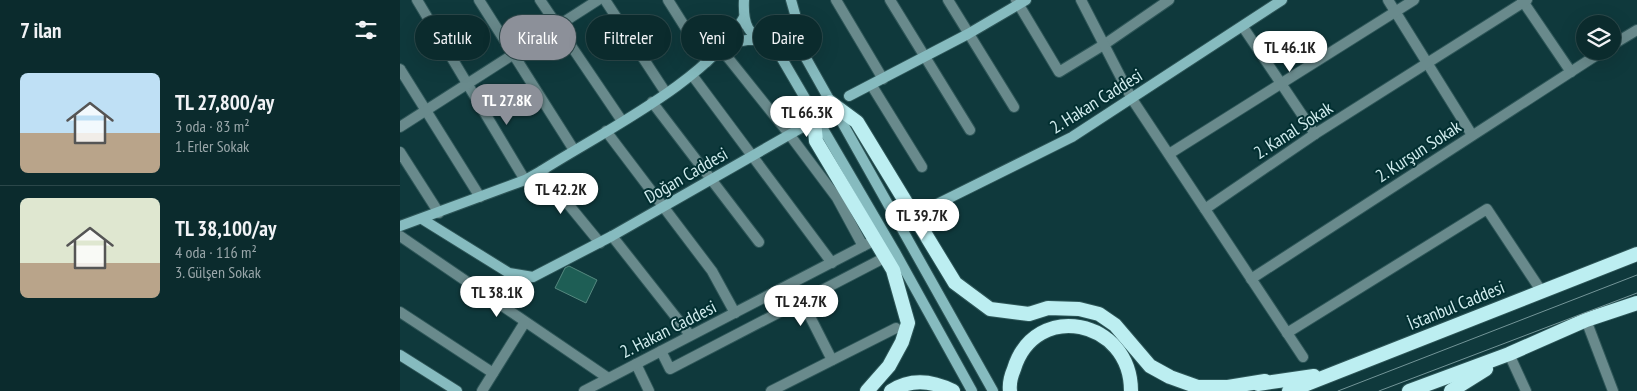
<!DOCTYPE html>
<html lang="tr">
<head>
<meta charset="utf-8">
<style>
	:root { --surface:#0b2b2d; --page:#143335; --text:#f1f3f6; --muted:#9aa7aa; --line:#2b4749; --accent:#8c9099 }
	body { margin:0; font-family:"PT Sans Narrow",sans-serif; background:var(--page); color:var(--text); height:100vh; display:flex; flex-direction:column; font-size:19px; white-space:nowrap }
	* { box-sizing:border-box; margin:0 }
	p { font-size:16px; color:var(--muted) }
	.icon { flex:none; width:28px; height:28px; fill:none; stroke:currentColor; stroke-width:2; stroke-linecap:round; stroke-linejoin:round }
	.map { position:relative; flex:1; overflow:hidden }
	.panel { display:flex; flex-direction:column; background:var(--surface); width:400px }
	.panel>* { flex:none }
	.banner { position:absolute; left:15px; top:15px; width:475px; height:45px; display:flex; gap:10px }
	.tools { position:absolute; left:1176px; top:15px; display:grid; gap:10px }
	.tools a { display:grid; place-items:center; width:45px; height:45px; border-radius:50%; background:var(--surface); box-shadow:0 5px 20px #0002,0 0 0 1px var(--line); font-size:25px }
	.price { position:absolute; translate:-50% -42px; padding:0 11px; border-radius:18px; background:#fff; color:#222; font-size:16px; line-height:32px; filter:drop-shadow(0 1px 2px #0008) }
	.price::after { content:''; position:absolute; left:50%; top:30px; width:15px; height:11px; margin-left:-8px; background:inherit; clip-path:polygon(0 0,100% 0,50% 100%) }
	.price.on { background:var(--accent); color:#fff }
	ul { padding:0; list-style:none }
	li { display:flex; align-items:center; gap:15px; height:125px; padding:0 20px }
	li+li { border-top:1px solid var(--line) }
	li span { display:grid; place-items:center; flex:none; width:140px; height:100px; border-radius:8px; color:#555 }
	li>.icon { margin-inline-start:auto }
	span .icon { width:60px; height:60px; fill:#fffc; stroke-width:1 }
	li b { font-size:21px }
	h2 { display:flex; justify-content:space-between; align-items:center; height:60px; padding:0 20px; font-size:21px }
	.tag { padding:0 18px; border-radius:22px; background:var(--surface); box-shadow:0 5px 20px #0002,0 0 0 1px var(--line); font-size:18px; line-height:45px }
	.tag.on { background:var(--accent); color:#fff }
	main { display:flex; flex:1; min-height:0 }
	.map>svg:first-child { display:block }
	.building { fill:#1e5e55; stroke:#55887f }
	.lines { fill:none; stroke-linecap:round; stroke-linejoin:round }
	.minor-casing { stroke:#2e5658; stroke-width:12 }
	.secondary-casing { stroke:#2e5658; stroke-width:12 }
	.primary-casing { stroke:#2e5658; stroke-width:14 }
	.trunk-casing { stroke:#2e5658; stroke-width:16 }
	.minor { stroke:#698a8c; stroke-width:10 }
	.secondary { stroke:#86bbbf; stroke-width:10 }
	.primary { stroke:#9ce2e6; stroke-width:12 }
	.trunk { stroke:#bceef1; stroke-width:14 }
	.tram { stroke:#739598; stroke-width:1 }
	.labels { text-anchor:middle; dominant-baseline:central; stroke-width:4; stroke-linejoin:round; paint-order:stroke }
	.street-label { font-size:18px; fill:#d1ecee; stroke:#022f31 }
</style>
</head>
<body>
<main>
<section class="panel">
<h2>7 ilan<svg class="icon" aria-label="filters" viewBox="0 0 24 24"><path d="M4 7h16M4 17h16"/><circle cx="9" cy="7" r="2"/><circle cx="15" cy="17" r="2"/></svg></h2>
<ul>
<li><span style="background:linear-gradient(#bfe0f5 60%,#b9a48a 0)"><svg class="icon" aria-label="home" viewBox="0 0 24 24"><path d="M3 11l9-7 9 7M6 9v11h12V9"/></svg></span><div><b>TL 27,800/ay</b><p>3 oda · 83 m²</p><p>1. Erler Sokak</p></div></li>
<li><span style="background:linear-gradient(#dfe7d0 65%,#b9a48a 0)"><svg class="icon" aria-label="home" viewBox="0 0 24 24"><path d="M3 11l9-7 9 7M6 9v11h12V9"/></svg></span><div><b>TL 38,100/ay</b><p>4 oda · 116 m²</p><p>3. Gülşen Sokak</p></div></li>
</ul>
</section>
<div class="map">
<svg width="1237" height="391" viewBox="0 0 1237 391">
	<rect width="100%" height="100%" fill="#0f393c"/>
	<path class="building" d="M169 266 197 280 186 303 155 288 165 268Z"/>
	<g class="lines">
		<g class="minor-casing">
			<g id="minor">
				<path d="M17 0 125 180"/>
				<path d="M79 0 174 150"/>
				<path d="M140 0 222 121"/>
				<path d="M205 0 266 93"/>
				<path d="M268 0 307 62"/>
				<path d="M436 0 483 79"/>
				<path d="M490 0 570 130"/>
				<path d="M548 0 614 107"/>
				<path d="M616 0 659 72 705 44 769 0"/>
				<path d="M681 0 732 99 903 357"/>
				<path d="M988 0 1072 135"/>
				<path d="M1122 0 1171 72"/>
				<path d="M843 27 915 134"/>
				<path d="M1212 45 1237 30"/>
				<path d="M321 49 389 134 437 198 463 246"/>
				<path d="M0 69 80 197"/>
				<path d="M292 75 432 263"/>
				<path d="M472 86 522 167"/>
				<path d="M252 102 359 242"/>
				<path d="M0 127 198 0"/>
				<path d="M206 131 312 271 335 313"/>
				<path d="M0 152 39 213"/>
				<path d="M769 154 1014 0"/>
				<path d="M141 171 200 243"/>
				<path d="M805 209 915 134 1127 0"/>
				<path d="M0 236 208 378"/>
				<path d="M212 236 290 335"/>
				<path d="M851 279 1203 51"/>
				<path d="M393 283 432 360"/>
				<path d="M0 312 93 373"/>
				<path d="M1186 320 1213 391"/>
				<path d="M887 333 1087 209 1142 292"/>
				<path d="M261 351 270 369 482 259"/>
				<path d="M1109 354 1126 391"/>
				<path d="M236 364 249 391"/>
				<path d="M82 391 125 322"/>
				<path d="M184 391 473 241"/>
				<path d="M371 391 496 328"/>
			</g>
		</g>
		<g class="secondary-casing">
			<g id="secondary">
				<path d="M344 0C342 39 358 34 381 57L495 252 572 391"/>
				<path d="M391 0 395 14 398 44 593 391"/>
				<path d="M326 44 347 40H358"/>
				<path d="M449 96 568 34 626 0"/>
				<path d="M519 213 672 137 882 0"/>
				<path d="M22 219 109 273 133 277 212 236 408 124"/>
				<path d="M0 226 125 180 141 171C202 132 310 80 344 17"/>
				<path d="M0 355 57 391"/>
			</g>
		</g>
		<g class="primary-casing">
			<path id="primary" d="M366 44C380 45 389 39 395 27"/>
		</g>
		<g class="trunk-casing">
			<g id="trunk">
				<path d="M430 102 457 122 555 283 590 309 629 314 648 308 679 309 699 314 715 325 750 366 770 377 798 387H828L865 381"/>
				<path d="M413 111 416 141 493 270 508 323 502 342 489 366 467 391"/>
				<path d="M858 384 914 376"/>
				<path d="M491 391C511 378 533 381 553 391"/>
				<path d="M610 391C609 383 611 376 614 369 635 300 731 319 731 391"/>
				<path d="M889 391 1237 254"/>
				<path d="M1009 391 1109 354 1186 320 1237 303"/>
				<path d="M1051 391 1086 369"/>
			</g>
		</g>
		<use href="#minor" class="minor"/>
		<use href="#secondary" class="secondary"/>
		<use href="#primary" class="primary"/>
		<use href="#trunk" class="trunk"/>
		<g class="tram">
			<path d="M938 391 1237 275"/>
			<path d="M979 391 1237 293"/>
		</g>
	</g>
	<g class="labels">
		<g class="street-label">
			<text transform="translate(696 101) rotate(-32)">2. Hakan Caddesi</text>
			<text transform="translate(893 130) rotate(-33)">2. Kanal Sokak</text>
			<text transform="translate(1018 151) rotate(-33)">2. Kurşun Sokak</text>
			<text transform="translate(286 175) rotate(-30)">Doğan Caddesi</text>
			<text transform="translate(1056 305) rotate(-22)">İstanbul Caddesi</text>
			<text transform="translate(268 329) rotate(-27)">2. Hakan Caddesi</text>
		</g>
	</g>
</svg>
<div class="tools">
<a><svg class="icon" aria-label="layers" viewBox="0 0 24 24"><path d="M12 4l9 5-9 5-9-5zM3 14l9 5 9-5"/></svg></a>
</div>
<b class="price" style="left:890px;top:73px">TL 46.1K</b>
<b class="price on" style="left:107px;top:126px">TL 27.8K</b>
<b class="price" style="left:407px;top:138px">TL 66.3K</b>
<b class="price" style="left:161px;top:215px">TL 42.2K</b>
<b class="price" style="left:522px;top:241px">TL 39.7K</b>
<b class="price" style="left:97px;top:318px">TL 38.1K</b>
<b class="price" style="left:401px;top:327px">TL 24.7K</b>
<div class="banner">
<a class="tag">Satılık</a>
<a class="tag on">Kiralık</a>
<a class="tag">Filtreler</a>
<a class="tag">Yeni</a>
<a class="tag">Daire</a>
</div>
</div>
</main>
</body>
</html>
